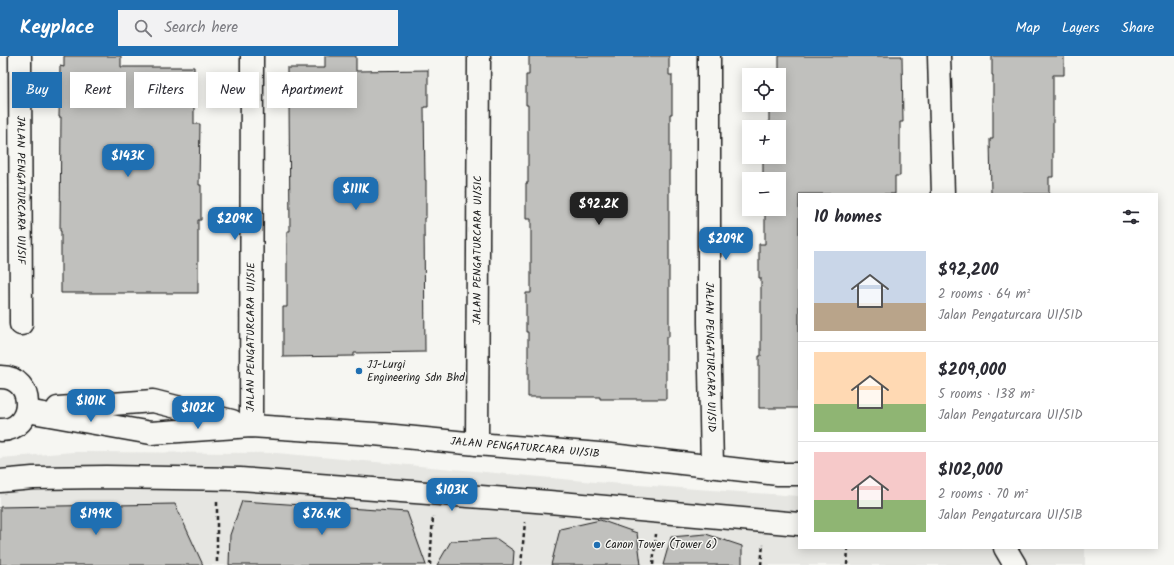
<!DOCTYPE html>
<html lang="en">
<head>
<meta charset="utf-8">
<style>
	:root { --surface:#fff; --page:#f2f2f3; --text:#2b2b33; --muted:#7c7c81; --line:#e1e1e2; --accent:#1f6fb2 }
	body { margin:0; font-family:Kalam,sans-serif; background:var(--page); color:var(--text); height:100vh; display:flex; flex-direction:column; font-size:15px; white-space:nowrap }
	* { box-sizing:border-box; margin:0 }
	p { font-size:13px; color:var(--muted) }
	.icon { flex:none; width:22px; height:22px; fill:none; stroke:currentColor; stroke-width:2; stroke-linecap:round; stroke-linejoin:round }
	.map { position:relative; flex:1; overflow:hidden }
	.sheet { position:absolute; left:798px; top:137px; width:360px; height:356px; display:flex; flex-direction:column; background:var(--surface); border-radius:0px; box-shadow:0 2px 10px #0003 }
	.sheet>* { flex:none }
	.banner { position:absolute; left:12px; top:16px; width:380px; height:36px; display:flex; gap:8px }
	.controls { position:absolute; left:742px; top:12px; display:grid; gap:8px }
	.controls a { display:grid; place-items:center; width:44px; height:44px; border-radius:0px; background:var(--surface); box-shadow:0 2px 10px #0003; font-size:20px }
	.price { position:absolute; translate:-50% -34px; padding:0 9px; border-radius:8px; background:var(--accent); color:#fff; font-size:13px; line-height:26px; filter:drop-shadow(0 1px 2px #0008) }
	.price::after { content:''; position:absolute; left:50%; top:24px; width:12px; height:9px; margin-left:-6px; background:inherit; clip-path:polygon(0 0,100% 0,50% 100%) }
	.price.current { background:#222; color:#fff }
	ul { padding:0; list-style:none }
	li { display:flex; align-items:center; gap:12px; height:100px; padding:0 16px }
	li+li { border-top:1px solid var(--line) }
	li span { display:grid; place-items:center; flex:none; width:112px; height:80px; border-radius:0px; color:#555 }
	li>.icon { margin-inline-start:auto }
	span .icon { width:48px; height:48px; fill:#fffc; stroke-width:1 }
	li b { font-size:17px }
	h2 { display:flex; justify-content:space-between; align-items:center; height:48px; padding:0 16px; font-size:17px }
	.pill { padding:0 14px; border-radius:0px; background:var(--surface); box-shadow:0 2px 10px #0003; font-size:14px; line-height:36px }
	.pill.current { background:var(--accent); color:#fff }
	header { display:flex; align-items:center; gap:24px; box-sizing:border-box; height:56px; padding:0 20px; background:var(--accent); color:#fff }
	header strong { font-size:19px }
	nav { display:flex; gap:22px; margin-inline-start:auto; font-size:14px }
	.search { width:280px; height:36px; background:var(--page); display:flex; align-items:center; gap:10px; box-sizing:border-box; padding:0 14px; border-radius:0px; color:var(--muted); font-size:15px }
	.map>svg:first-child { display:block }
	.built { fill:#e6e6e2 }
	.building { fill:#c0c0bd; stroke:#1c1c1c }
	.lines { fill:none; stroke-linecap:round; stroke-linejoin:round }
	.minor-casing { stroke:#1c1c1c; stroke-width:25 }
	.path { stroke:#1c1c1c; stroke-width:2.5; stroke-dasharray:4 3; stroke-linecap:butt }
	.minor { stroke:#f6f6f2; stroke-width:22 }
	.poi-dot { fill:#1f6fb2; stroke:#f6f6f2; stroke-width:1.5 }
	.labels { text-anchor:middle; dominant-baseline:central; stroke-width:3; stroke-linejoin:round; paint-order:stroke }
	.street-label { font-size:11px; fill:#1c1c1c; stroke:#f6f6f2 }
	.poi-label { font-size:11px; fill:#1c1c1c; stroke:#f6f6f2; text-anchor:start }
</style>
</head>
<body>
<header>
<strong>Keyplace</strong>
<div class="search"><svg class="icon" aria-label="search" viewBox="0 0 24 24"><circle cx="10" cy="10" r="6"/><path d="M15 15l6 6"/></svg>Search here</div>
<nav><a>Map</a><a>Layers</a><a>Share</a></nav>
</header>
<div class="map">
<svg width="1174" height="509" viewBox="0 0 1174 509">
	<rect width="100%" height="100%" fill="#f6f6f2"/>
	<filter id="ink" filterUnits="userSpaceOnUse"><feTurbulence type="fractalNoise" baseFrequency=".025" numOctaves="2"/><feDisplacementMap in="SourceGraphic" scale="8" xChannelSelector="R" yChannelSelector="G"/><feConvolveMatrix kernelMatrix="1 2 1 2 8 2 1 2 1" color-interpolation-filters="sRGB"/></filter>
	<g filter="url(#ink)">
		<path class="built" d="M73 396 277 397 595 426 799 440V492H1085V509H0V402Z"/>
		<g class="building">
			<path d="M64 0H121V11H194V68H200L199 129H201V164H198V237H61V175H60L61 61H59L60 10 64 11Z"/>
			<path d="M325 0H356V15L428 14V51H424L425 124H426V162H424L425 296 354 297V300L283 301V251H287V175H290L289 45H287V12H325Z"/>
			<path d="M529 0H669V19H672V58H670V114H669V281H666V343H600V341H528V276H526V237H531V163H526V127H528V49H526V19H529Z"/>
			<path d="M779 0H902L903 66H900V120H895V138H799V352H759V300H761V222H759V188H765V153H779V123H763V101H779V71H769V49H779Z"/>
			<path d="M992 0H1064V19H1053V121H1049V138H991L990 83H993V19H992Z"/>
			<path d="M242 445 407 456 426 509H229L230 479Z"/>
			<path d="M175 448 203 509H0V451Z"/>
			<path d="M600 464 637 477 641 509H551L560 473Z"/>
			<path d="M706 478 742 490V509H663L671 481Z"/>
			<path d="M497 483 514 495 513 509H437L451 485Z"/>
		</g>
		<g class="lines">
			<g class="minor-casing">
				<g id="minor">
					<path id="s1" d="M20 0 21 268"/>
					<path id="s2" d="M709 0V267L712 410"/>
					<path d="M939 0 943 138"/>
					<path d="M0 321C36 320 36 375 0 374"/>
					<path d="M58 352 153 345 232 365"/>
					<path id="s3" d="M27 355 151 377 251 370 374 378 477 388 611 399 778 418H799"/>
					<path id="s4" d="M251 370 252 0"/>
					<path id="s5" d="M477 388 479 0"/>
					<path d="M0 425 33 422 106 421 240 423 549 446 799 468"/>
					<path d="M1005 492 1015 509"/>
				</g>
			</g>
			<g class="path">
				<path d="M217 446V509"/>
				<path d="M430 509 433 460"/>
				<path d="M521 509 525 466"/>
				<path d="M653 509 656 478"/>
				<path d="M761 509 763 488"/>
				<path d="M847 509 848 492"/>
			</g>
			<use href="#minor" class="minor"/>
		</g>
	</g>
	<g class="poi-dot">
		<circle cx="359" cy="315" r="4"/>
		<circle cx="597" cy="489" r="4"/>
	</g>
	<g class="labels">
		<g class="street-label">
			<text stroke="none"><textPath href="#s1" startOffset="134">JALAN PENGATURCARA U1/51F</textPath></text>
			<text stroke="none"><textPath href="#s5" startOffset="194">JALAN PENGATURCARA U1/51C</textPath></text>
			<text stroke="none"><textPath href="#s4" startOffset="89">JALAN PENGATURCARA U1/51E</textPath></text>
			<text stroke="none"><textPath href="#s2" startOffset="301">JALAN PENGATURCARA U1/51D</textPath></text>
			<text stroke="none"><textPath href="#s3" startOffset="501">JALAN PENGATURCARA U1/51B</textPath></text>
		</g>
		<g class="poi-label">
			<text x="367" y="309">JJ-Lurgi<tspan x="367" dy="13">Engineering Sdn Bhd</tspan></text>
			<text x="605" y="489">Canon Tower (Tower 6)</text>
		</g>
	</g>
</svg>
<div class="controls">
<a><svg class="icon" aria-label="locate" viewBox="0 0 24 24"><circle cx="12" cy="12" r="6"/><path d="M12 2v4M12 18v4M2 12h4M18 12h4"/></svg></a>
<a>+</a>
<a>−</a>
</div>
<b class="price" style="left:128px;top:122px">$143K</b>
<b class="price" style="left:356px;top:155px">$111K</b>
<b class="price current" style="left:599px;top:170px">$92.2K</b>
<b class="price" style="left:235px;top:185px">$209K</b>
<b class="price" style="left:726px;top:205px">$209K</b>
<b class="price" style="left:91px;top:367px">$101K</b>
<b class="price" style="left:198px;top:374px">$102K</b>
<b class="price" style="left:452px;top:456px">$103K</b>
<b class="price" style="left:96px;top:480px">$199K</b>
<b class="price" style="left:322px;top:480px">$76.4K</b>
<div class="banner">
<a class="pill current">Buy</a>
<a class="pill">Rent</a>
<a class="pill">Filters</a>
<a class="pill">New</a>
<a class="pill">Apartment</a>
</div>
<section class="sheet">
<h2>10 homes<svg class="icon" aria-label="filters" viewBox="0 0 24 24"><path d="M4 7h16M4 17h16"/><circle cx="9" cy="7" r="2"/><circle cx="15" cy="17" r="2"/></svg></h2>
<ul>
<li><span style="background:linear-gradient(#c9d6e8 65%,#b9a48a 0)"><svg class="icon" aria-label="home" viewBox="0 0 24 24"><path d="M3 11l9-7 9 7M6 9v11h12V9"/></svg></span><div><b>$92,200</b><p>2 rooms · 64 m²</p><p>Jalan Pengaturcara U1/51D</p></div></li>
<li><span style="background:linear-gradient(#ffd9b3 65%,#8fb573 0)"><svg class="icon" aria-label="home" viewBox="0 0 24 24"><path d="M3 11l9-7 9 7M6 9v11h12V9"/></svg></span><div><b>$209,000</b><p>5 rooms · 138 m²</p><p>Jalan Pengaturcara U1/51D</p></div></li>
<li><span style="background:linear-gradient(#f6c9c9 60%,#8fb573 0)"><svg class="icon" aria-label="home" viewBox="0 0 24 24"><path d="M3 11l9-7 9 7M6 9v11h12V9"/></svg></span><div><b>$102,000</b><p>2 rooms · 70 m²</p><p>Jalan Pengaturcara U1/51B</p></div></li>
</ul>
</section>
</div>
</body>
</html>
